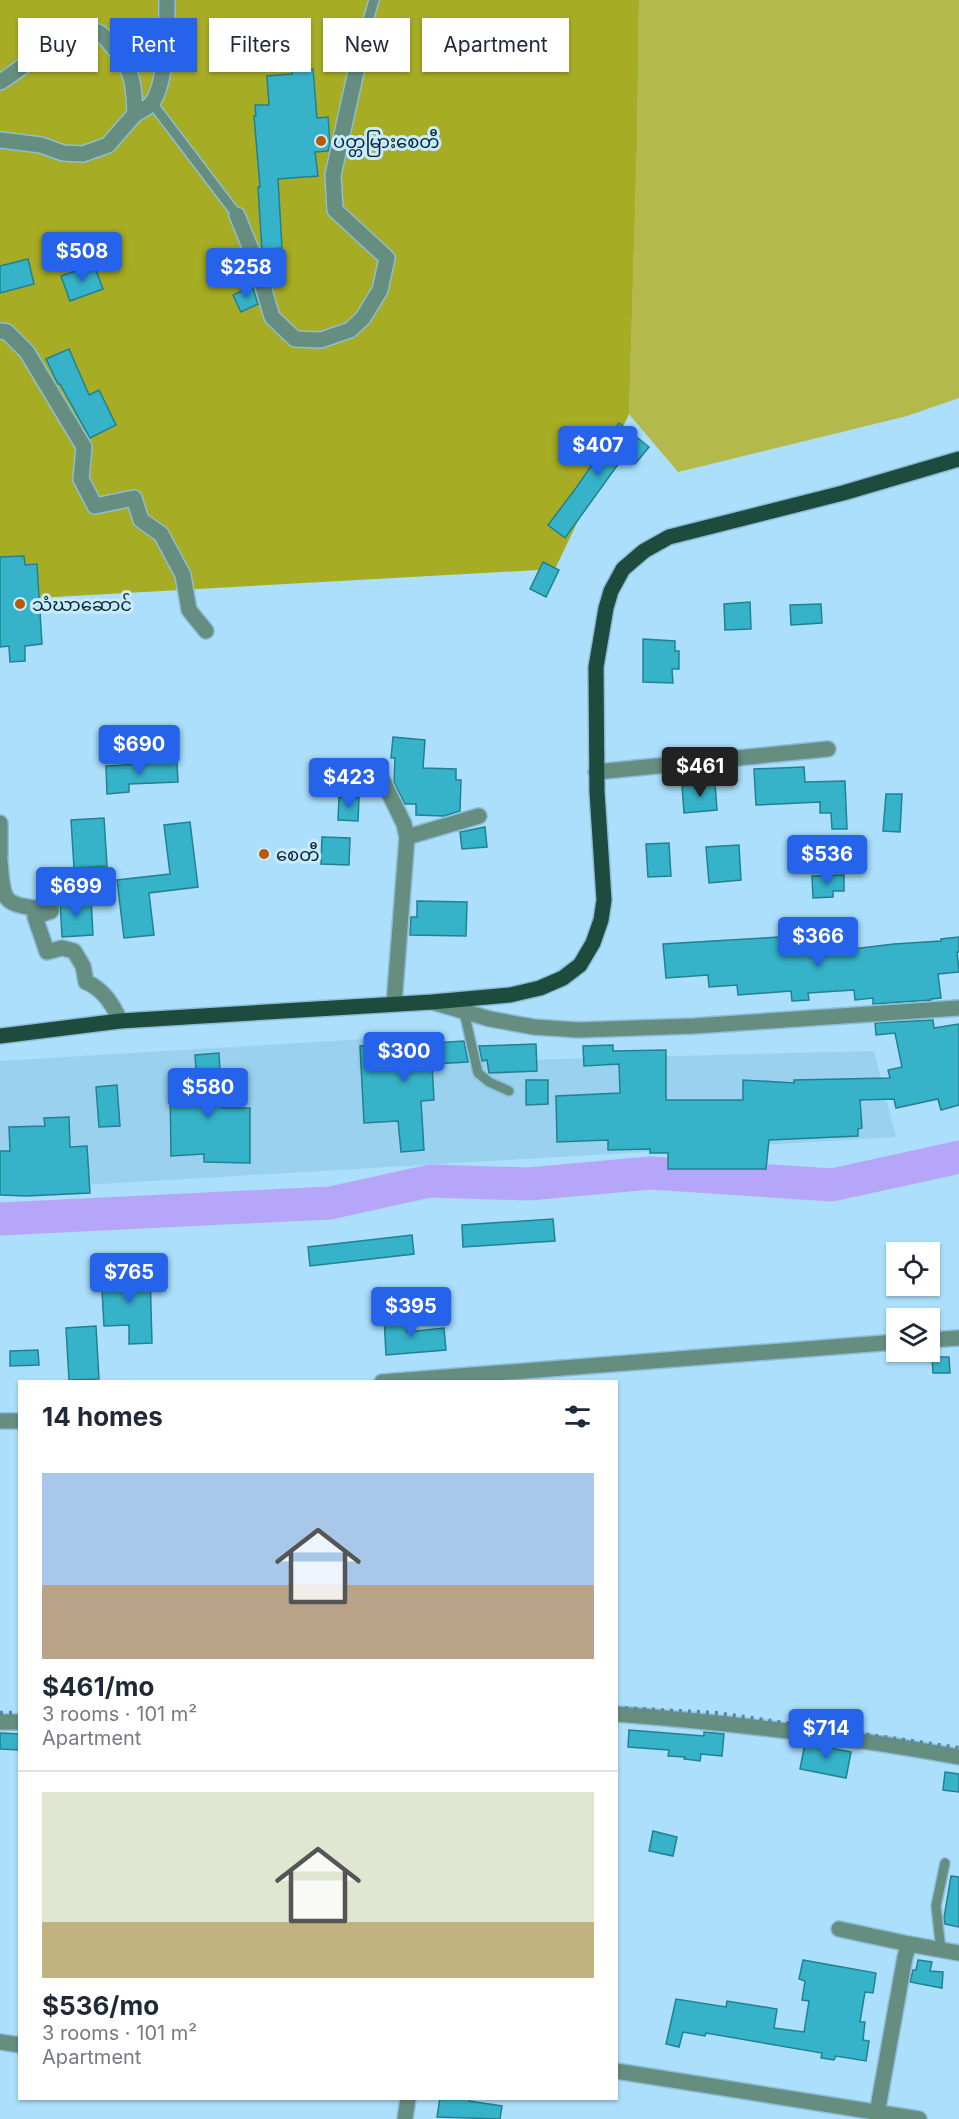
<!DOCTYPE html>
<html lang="en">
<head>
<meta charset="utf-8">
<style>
	:root { --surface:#fff; --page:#f6f6f7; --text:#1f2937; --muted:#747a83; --line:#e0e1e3; --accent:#2563eb }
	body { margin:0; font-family:Inter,"Noto Sans Myanmar",sans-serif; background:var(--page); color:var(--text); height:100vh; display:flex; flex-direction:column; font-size:22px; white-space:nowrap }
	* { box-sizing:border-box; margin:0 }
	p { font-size:20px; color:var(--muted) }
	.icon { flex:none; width:33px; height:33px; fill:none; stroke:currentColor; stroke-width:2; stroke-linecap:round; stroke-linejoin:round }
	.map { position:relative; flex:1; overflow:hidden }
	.side { position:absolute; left:18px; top:1380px; width:600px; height:720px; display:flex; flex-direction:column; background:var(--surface); border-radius:0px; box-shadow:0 2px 4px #0004 }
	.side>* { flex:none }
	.hud { position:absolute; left:18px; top:18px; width:600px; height:54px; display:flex; gap:12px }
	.buttons { position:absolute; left:886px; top:1242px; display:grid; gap:12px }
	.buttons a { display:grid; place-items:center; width:54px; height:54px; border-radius:0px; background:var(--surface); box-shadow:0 2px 4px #0004; font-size:30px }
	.price { position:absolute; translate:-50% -51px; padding:0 14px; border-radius:6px; background:var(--accent); color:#fff; font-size:20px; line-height:39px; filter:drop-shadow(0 2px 3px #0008) }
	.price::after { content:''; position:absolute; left:50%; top:36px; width:18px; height:14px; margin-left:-9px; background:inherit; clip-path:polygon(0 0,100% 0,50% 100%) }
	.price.selected { background:#222; color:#fff }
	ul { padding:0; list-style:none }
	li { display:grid; align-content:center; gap:12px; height:318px; padding:0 24px }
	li+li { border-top:2px solid var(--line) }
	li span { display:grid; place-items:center; height:186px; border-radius:0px; color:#555 }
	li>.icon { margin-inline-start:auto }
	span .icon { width:108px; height:108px; fill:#fffc; stroke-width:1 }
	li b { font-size:26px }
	h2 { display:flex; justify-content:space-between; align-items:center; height:72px; padding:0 24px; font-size:26px }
	.tag { padding:0 21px; border-radius:0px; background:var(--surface); box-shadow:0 2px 4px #0004; font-size:21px; line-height:54px }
	.tag.selected { background:var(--accent); color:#fff }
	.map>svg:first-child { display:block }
	.built { fill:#99d1ef }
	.green { fill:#b3b94a }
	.forest { fill:#a6ac23 }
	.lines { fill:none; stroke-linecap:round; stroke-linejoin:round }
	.river { stroke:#b6a6fa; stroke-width:33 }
	.building { fill:#36b3c9; stroke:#218192; stroke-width:1.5 }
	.service-casing { stroke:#8dbdd7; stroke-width:12 }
	.minor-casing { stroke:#8dbdd7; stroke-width:18 }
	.tertiary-casing { stroke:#8dbdd7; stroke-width:18 }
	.primary-casing { stroke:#8dbdd7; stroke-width:18 }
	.service { stroke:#658e80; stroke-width:9 }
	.minor { stroke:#658e80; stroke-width:15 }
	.tertiary { stroke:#658e80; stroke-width:15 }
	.primary { stroke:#1d4b3e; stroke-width:15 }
	.rail { stroke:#5c869b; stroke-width:4.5; stroke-dasharray:3 6; stroke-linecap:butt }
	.poi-dot { fill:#b75a08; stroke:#c8eafc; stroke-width:2 }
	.labels { text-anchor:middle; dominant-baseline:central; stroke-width:6; stroke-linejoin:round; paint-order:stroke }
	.poi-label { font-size:18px; fill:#062432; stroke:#c8eafc; text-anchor:start }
</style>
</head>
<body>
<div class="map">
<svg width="959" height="2119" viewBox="0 0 959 2119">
	<rect width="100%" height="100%" fill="#abdffb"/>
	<path class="built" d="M431 1035 484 1061 874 1051 896 1137 0 1190V1061Z"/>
	<path class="green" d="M639 0H959V398L907 416 678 472 629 414 637 146Z"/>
	<path class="forest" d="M0 0H639L637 146 629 414 555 569 0 600Z"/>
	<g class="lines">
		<path class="river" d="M0 1219 330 1203 430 1181 529 1184 650 1173 832 1185 959 1157"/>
	</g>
	<g class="building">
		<path d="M313 69 317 118 328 117 330 144 328 151 315 152 318 176 278 179 282 248 262 250 258 187H260L254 116H256L255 105H269L267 76 292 74V71Z"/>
		<path d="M28 259 34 284 0 293V266Z"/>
		<path d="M94 265 103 289 70 301 61 276Z"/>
		<path d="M252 286 258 304 241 312 233 295Z"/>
		<path d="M69 349 89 395 99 390 116 425 90 438 60 384H58L46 359Z"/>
		<path d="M619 423 649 447 635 464 624 456 565 538 548 525 576 488 607 443 605 441Z"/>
		<path d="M24 556 25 565 37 564 42 644 25 646V661L10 662 9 646 0 647V557Z"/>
		<path d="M543 562 559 570 546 597 530 589Z"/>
		<path d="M750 602 751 629 725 630 724 604Z"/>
		<path d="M821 604 822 623 791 625 790 605Z"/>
		<path d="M643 639 675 641V651H679V669H672L673 683 643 682Z"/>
		<path d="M393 737 425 740 423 768 456 769V780H461L460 811 444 816 416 815V804H405L394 782 395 758H391Z"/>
		<path d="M177 762 178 782 129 784V792L107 794 106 766Z"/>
		<path d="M804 767 805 782 845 781 847 829H832L831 813H820V802L756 805 754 769Z"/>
		<path d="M715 783 717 810 684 813 682 786Z"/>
		<path d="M886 794H902L900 832 883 831Z"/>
		<path d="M339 797 359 798 358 821 338 820Z"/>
		<path d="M104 818 107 866 74 868 71 820Z"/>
		<path d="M190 822 198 887 149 893 154 935 124 938 117 880 170 874 164 825Z"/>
		<path d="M485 827 487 847 462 849 460 832Z"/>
		<path d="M322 837 350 838 349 865 321 864Z"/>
		<path d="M669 843 671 876 648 877 646 844Z"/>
		<path d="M739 845 741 880 709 883 706 847Z"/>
		<path d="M844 875V891H833V897L813 898 812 876Z"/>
		<path d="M91 899 93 935 62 937 60 900Z"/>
		<path d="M417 901 467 902 466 936 410 935 411 917H417Z"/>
		<path d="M780 937 781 940 800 939 801 954 853 951V949L894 944 941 941V939L959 937V952H957L959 972 938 974 941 998 931 999V1000L873 1004V998L855 1000 854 990 808 993 809 1000 792 1001 791 991 738 995 737 985 709 987 708 975 666 978 663 944Z"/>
		<path d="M933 1020 934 1028 959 1024V1105L941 1110 938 1099 896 1108 894 1099 860 1100 862 1128 858 1129V1136L769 1140 766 1169H668V1153H650V1149L608 1150V1140L557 1142 556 1096 620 1093 619 1064 584 1066 583 1046 613 1045V1051L666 1050V1100H743V1080L794 1083V1080L890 1078 888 1070 902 1067 895 1033 876 1035 875 1023Z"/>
		<path d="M432 1033 433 1043 464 1041 468 1062 432 1064 434 1100 421 1101 424 1150 401 1152 398 1121 364 1123 360 1046 410 1043 409 1034Z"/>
		<path d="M536 1044 537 1071 489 1073 487 1060 482 1061 479 1046Z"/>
		<path d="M219 1053 222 1108H250V1163L204 1162V1154L171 1156 170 1088H197L195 1055Z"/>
		<path d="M526 1080H548V1104L526 1105Z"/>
		<path d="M117 1085 120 1126 99 1127 96 1087Z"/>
		<path d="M69 1117 70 1147 87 1146 90 1193 26 1196 0 1195V1151H10L9 1127 45 1126 44 1118Z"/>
		<path d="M553 1219 555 1241 463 1247 462 1225Z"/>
		<path d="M412 1235 414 1254 310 1266 308 1247Z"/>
		<path d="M150 1272 152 1343 129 1344V1325L104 1326 101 1273Z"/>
		<path d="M406 1316 407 1332 444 1328 446 1350 386 1355 384 1317Z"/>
		<path d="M96 1326 99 1379 69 1380 66 1328Z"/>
		<path d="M38 1350 39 1365 10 1366V1351Z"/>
		<path d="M932 1357H949L950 1373H933Z"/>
		<path d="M629 1730 704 1736V1732L724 1734 722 1756 701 1754 700 1761 684 1759 685 1757 668 1756 669 1750 628 1747Z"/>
		<path d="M0 1733 20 1734V1750L0 1749Z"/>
		<path d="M805 1743 851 1752 846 1778 800 1769Z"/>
		<path d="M945 1772 959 1774V1792L943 1790Z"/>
		<path d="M653 1831 677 1837 673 1856 649 1851Z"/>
		<path d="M951 1876 959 1877V1927L945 1924 944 1918Z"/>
		<path d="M803 1960 876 1973 873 1993 865 1992 860 2022H865L863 2040 869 2041 866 2061 836 2056 834 2060 821 2058 822 2053 706 2033 705 2036 683 2032 679 2047 666 2044 676 1999 726 2007 727 2001 777 2009 774 2028 804 2032 809 2001 802 2000 805 1981 799 1979Z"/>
		<path d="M918 1960 932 1962 930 1971 943 1972 942 1988 910 1982 913 1970H916Z"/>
		<path d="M440 2098H469V2101L502 2106 500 2119 437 2117Z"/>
	</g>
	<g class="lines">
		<g class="service-casing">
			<g id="service">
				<path d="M365 31 374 0"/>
				<path d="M152 103 237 215"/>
				<path d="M464 1012 478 1073 489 1082 509 1091"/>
				<path d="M941 1950 936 1906 945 1863"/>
			</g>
		</g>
		<g class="minor-casing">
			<g id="minor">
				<path d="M0 82C24 69 73 18 100 33 104 36 109 42 112 46 133 69 134 84 135 114L108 145 83 154 63 153 41 145 0 140"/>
				<path d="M135 114C140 111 146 109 151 104 167 85 167 25 167 0"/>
				<path d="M237 215 255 259 272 317 295 339 321 340 350 330 363 318 380 290 387 258 335 210 333 175 365 31"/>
				<path d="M0 331 7 332 27 352 84 447 81 479 95 506 134 498 141 520 161 534 183 575 189 610 206 631"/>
				<path d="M596 772 828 749"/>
				<path d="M382 779 404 824 407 837 394 1004"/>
				<path d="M0 823V856"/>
				<path d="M407 837 479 816"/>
				<path d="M0 861C3 910 6 902 51 911"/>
				<path d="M51 911 35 917 47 952 62 948 74 951 83 966 86 982C103 989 113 1004 120 1021"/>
				<path d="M930 1340 959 1338"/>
				<path d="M382 1382 897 1342"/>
				<path d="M0 1421H20"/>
				<path d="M616 1714C731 1723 846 1736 959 1757"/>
				<path d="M0 1722H20"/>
				<path d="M839 1929 909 1944"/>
				<path d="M0 2042 20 2045"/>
				<path d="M616 2071 919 2119"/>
				<path d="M405 2119 408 2098"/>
				<path d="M876 2119 905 1957 909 1944 959 1953"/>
			</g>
		</g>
		<g class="tertiary-casing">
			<path id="tertiary" d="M432 1002 490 1019 534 1027 578 1030 694 1026 959 1008"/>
		</g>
		<g class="primary-casing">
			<path id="primary" d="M0 1036 120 1021 432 1002 510 995 540 988 563 978 580 965 593 943 601 920 604 900 597 792 596 667 606 608 611 591 623 569 644 551 669 537 843 493 959 459"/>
		</g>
		<use href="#service" class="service"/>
		<use href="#minor" class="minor"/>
		<use href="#tertiary" class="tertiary"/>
		<use href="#primary" class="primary"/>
		<g class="rail">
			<path d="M616 1708 715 1713 959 1748"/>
			<path d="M0 1713H20"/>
		</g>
	</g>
	<g class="poi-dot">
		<circle cx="321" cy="141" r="6"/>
		<circle cx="20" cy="604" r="6"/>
		<circle cx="264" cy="854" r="6"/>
	</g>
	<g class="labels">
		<g class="poi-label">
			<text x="333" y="141">ပတ္တမြားစေတီ</text>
			<text x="32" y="604">သံဃာဆောင်</text>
			<text x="276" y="854">စေတီ</text>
		</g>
	</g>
</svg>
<div class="buttons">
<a><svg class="icon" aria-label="locate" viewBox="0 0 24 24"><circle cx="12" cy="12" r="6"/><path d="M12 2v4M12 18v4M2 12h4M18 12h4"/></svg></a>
<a><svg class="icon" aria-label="layers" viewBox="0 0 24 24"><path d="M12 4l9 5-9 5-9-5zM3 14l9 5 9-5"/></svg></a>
</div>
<b class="price" style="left:82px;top:283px">$508</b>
<b class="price" style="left:246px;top:299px">$258</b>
<b class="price" style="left:598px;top:477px">$407</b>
<b class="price" style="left:139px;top:776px">$690</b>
<b class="price selected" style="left:700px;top:798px">$461</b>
<b class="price" style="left:349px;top:809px">$423</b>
<b class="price" style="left:827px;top:886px">$536</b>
<b class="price" style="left:76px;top:918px">$699</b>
<b class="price" style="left:818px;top:968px">$366</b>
<b class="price" style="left:404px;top:1083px">$300</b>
<b class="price" style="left:208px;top:1119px">$580</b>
<b class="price" style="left:129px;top:1304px">$765</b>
<b class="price" style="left:411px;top:1338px">$395</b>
<b class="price" style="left:826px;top:1760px">$714</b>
<div class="hud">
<a class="tag">Buy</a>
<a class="tag selected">Rent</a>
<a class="tag">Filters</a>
<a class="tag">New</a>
<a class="tag">Apartment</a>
</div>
<section class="side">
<h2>14 homes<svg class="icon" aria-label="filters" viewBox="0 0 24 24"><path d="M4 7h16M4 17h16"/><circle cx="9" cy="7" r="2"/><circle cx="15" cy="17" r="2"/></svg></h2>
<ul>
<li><span style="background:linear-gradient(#a9c7e8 60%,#b9a48a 0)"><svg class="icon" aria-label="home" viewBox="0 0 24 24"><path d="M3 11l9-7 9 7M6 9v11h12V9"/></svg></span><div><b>$461/mo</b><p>3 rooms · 101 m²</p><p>Apartment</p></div></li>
<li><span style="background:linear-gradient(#dfe7d0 70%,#c2b280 0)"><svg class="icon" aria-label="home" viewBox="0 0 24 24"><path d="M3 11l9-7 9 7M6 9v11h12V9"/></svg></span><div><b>$536/mo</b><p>3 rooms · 101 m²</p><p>Apartment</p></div></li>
</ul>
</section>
</div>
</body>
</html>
